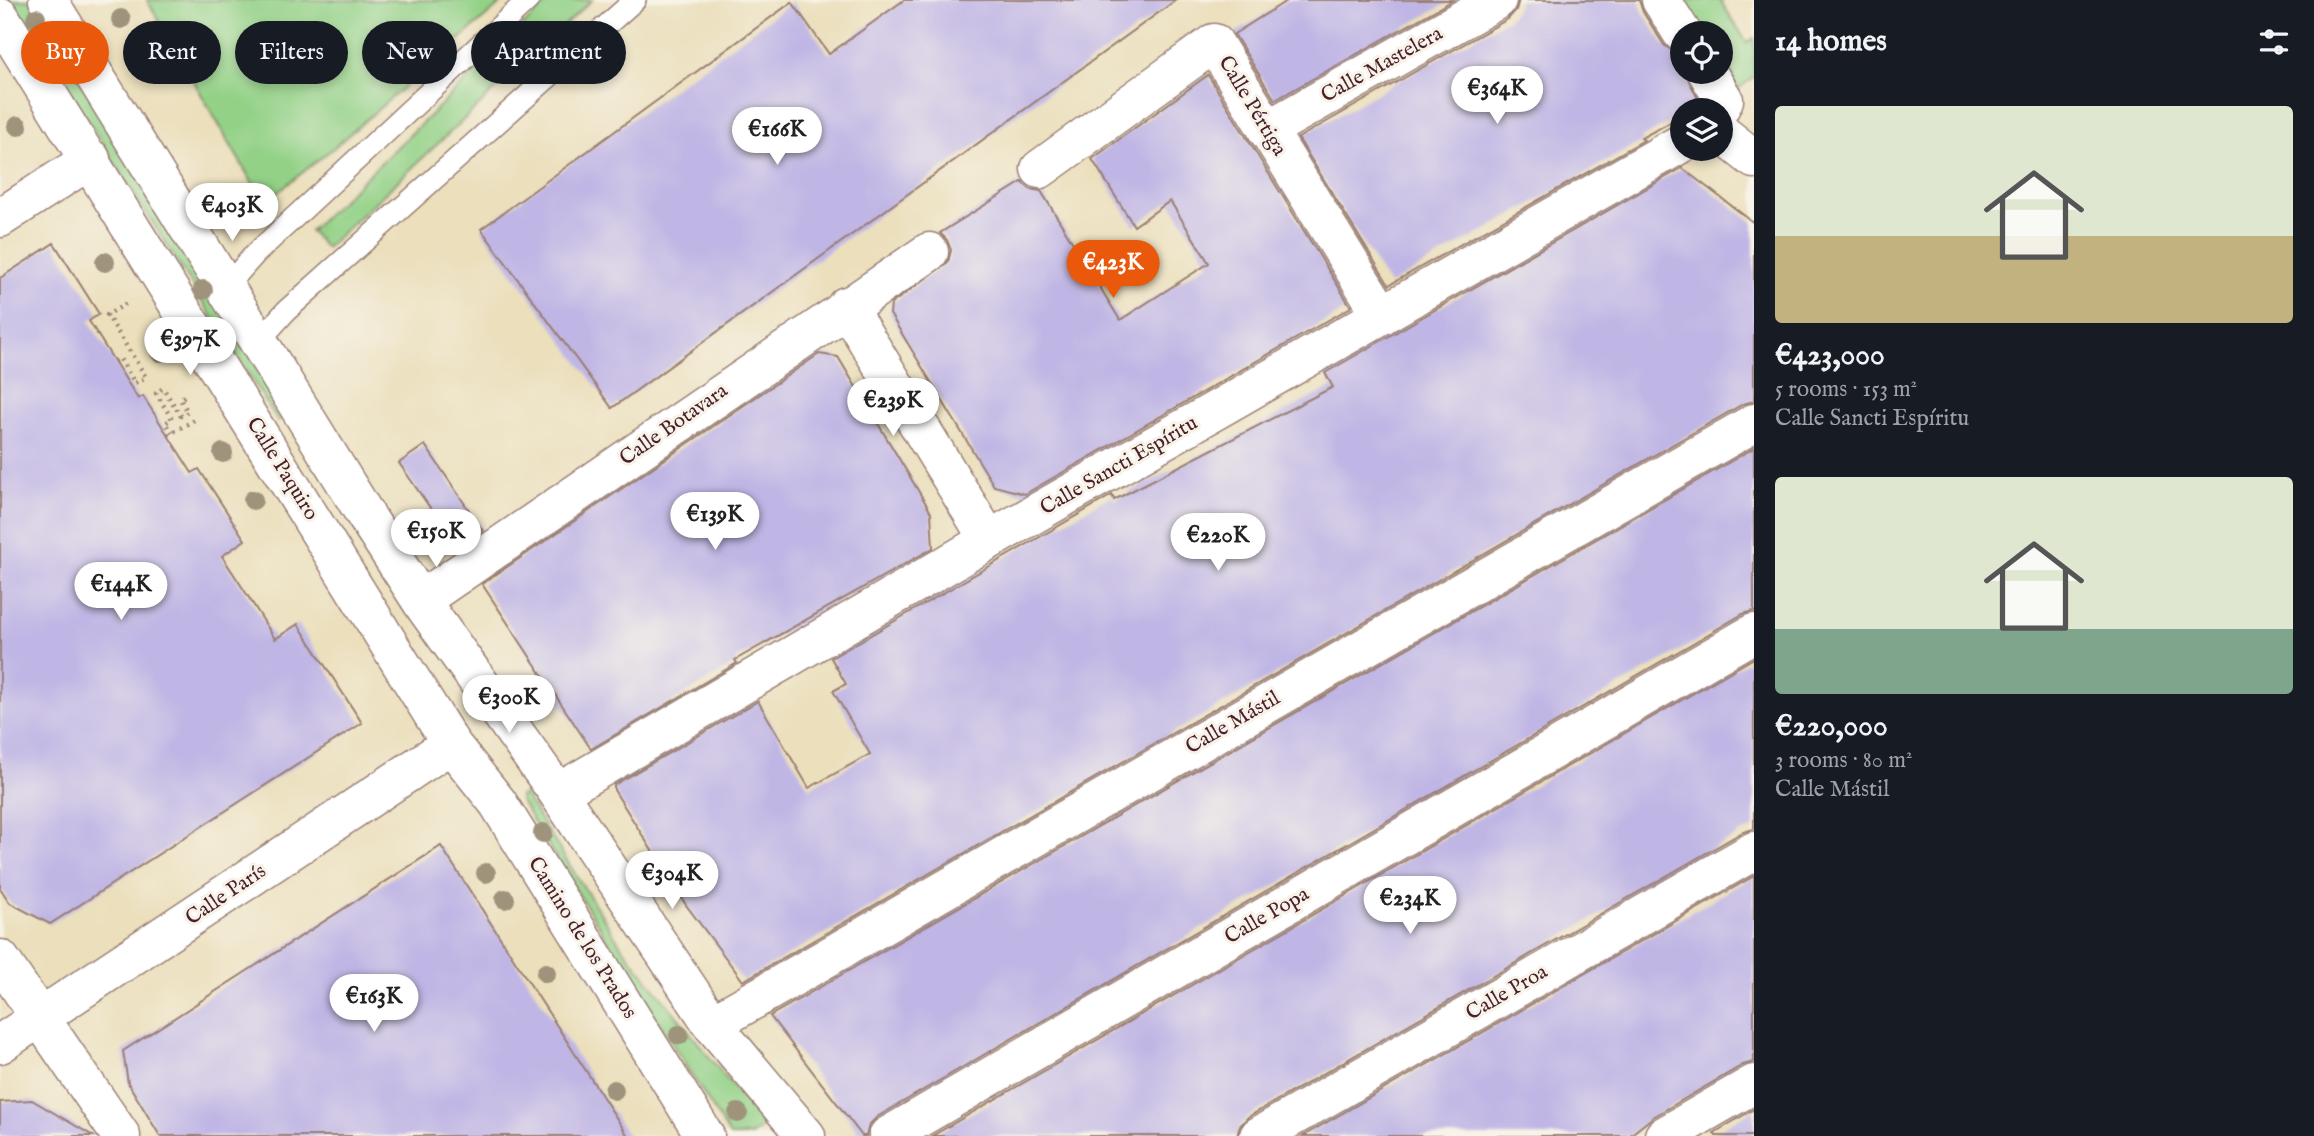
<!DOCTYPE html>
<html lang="en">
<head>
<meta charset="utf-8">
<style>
	:root { --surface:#171b24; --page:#242831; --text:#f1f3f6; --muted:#9ea1a6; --accent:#ea580c }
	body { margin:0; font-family:"IM FELL English",serif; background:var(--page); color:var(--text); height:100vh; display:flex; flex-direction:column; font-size:26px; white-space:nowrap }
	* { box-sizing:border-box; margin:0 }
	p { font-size:23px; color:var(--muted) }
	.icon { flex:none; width:38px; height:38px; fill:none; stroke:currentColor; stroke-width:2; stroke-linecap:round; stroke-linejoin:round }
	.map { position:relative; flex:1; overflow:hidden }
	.sheet { display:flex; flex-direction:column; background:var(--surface); width:560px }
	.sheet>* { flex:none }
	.top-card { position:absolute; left:21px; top:21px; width:665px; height:63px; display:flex; gap:14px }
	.fabs { position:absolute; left:1670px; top:21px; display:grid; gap:14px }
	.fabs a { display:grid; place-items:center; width:63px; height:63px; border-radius:50%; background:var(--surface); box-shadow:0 4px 10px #0003; font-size:35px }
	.price { position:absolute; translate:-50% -60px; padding:0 16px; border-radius:24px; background:#fff; color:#222; font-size:23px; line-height:46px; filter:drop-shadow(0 2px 4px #0008) }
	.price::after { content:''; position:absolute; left:50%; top:42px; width:21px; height:16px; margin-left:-10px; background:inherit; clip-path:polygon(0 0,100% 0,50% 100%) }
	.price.on { background:var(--accent); color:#fff }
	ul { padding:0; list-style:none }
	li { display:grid; align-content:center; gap:14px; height:371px; padding:0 21px }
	li span { display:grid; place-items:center; height:217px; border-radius:7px; color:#555 }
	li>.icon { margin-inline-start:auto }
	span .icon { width:126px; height:126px; fill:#fffc; stroke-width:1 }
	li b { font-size:30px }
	h2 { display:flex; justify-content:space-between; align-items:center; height:84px; padding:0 21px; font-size:30px }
	.pill { padding:0 24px; border-radius:32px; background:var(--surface); box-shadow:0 4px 10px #0003; font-size:24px; line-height:63px }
	.pill.on { background:var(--accent); color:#fff }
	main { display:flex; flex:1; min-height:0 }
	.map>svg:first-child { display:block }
	.green { fill:#93d187; stroke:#6e7859; stroke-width:2 }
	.building { fill:#c0b6e5 }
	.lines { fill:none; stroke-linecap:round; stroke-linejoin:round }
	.lane-casing { stroke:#9a7f74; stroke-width:24 }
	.street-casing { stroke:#9a7f74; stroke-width:41 }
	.secondary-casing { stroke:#9a7f74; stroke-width:41 }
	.path { stroke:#9a7f74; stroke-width:4.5; stroke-dasharray:2 5; stroke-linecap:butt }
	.lane { stroke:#fff; stroke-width:21 }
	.street { stroke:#fff; stroke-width:38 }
	.secondary { stroke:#fff; stroke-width:38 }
	.tree { fill:#9f937c }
	.labels { text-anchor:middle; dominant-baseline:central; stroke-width:6; stroke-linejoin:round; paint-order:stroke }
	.street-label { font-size:21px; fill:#4a1f2b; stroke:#f7f3e8 }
</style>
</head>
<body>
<main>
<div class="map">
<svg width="1754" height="1136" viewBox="0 0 1754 1136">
	<rect width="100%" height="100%" fill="#f7f3e8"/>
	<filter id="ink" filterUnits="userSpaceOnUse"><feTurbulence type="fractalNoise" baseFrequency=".0143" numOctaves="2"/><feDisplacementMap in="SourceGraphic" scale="14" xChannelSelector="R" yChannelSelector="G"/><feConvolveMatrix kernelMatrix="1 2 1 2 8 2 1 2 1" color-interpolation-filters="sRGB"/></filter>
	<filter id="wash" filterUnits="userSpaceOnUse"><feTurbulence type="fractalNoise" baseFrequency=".00686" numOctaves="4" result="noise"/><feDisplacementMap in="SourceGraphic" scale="28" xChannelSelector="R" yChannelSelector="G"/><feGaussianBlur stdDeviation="1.57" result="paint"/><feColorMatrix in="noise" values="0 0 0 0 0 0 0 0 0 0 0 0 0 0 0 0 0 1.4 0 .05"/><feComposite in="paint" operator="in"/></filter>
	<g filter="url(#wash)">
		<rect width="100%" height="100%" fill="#ebdfbc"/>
		<g class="green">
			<path d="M12 0H34L287 415 278 421Z"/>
			<path d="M147 0H505L332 149 264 203Z"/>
			<path d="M550 0H592L326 248 310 231Z"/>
			<path d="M1680 0H1720L1747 43 1754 38V77L1738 89 1720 62V33H1702Z"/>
			<path d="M524 794 622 947 764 1126 751 1136H730L520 800V796Z"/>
		</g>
		<g id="blocks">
			<g class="building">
				<path d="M904 0H1176L612 408 481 229 792 2 829 54Z"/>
				<path d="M1288 0H1453L1275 100 1234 34Z"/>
				<path d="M1519 0H1639L1643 12 1664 45 1676 53 1682 62V72H1685L1699 101 1698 106 1682 110V116L1641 138 1644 140 1389 285 1298 138 1508 19 1516 10Z"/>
				<path d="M1208 75 1351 307 1025 494 994 486 890 314 891 304 948 262 951 250 947 240 940 233 1022 182 1030 189 1041 191 1120 320 1209 263 1170 201 1134 226 1092 159Z"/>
				<path d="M1682 168 1754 223V401L1743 404 743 981 686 905 614 790V785L758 701 809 788 870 754 833 691 846 684 831 658 1112 495 1114 500 1333 387 1325 373Z"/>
				<path d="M54 243 99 314 89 321 138 399 143 396 192 473 199 469 245 540 222 556 246 593 275 639 298 624 362 723 50 924 10 903 0 888V278Z"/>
				<path d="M819 354 838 357 925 502 931 513 933 548 735 660 737 663 591 749 482 584Z"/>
				<path d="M425 445 483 531 458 548 399 463Z"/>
				<path d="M1754 448V611L1743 614 877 1117 869 1125 866 1136H862L770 1016Z"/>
				<path d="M1754 658V829L1743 832 1248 1117 1240 1126 1237 1136H932Z"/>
				<path d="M441 846 628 1136H160L128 1083 123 1051Z"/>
				<path d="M1754 876V1062L1743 1065 1653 1117 1629 1136H1303Z"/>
				<path d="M32 1100 93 1136H0V1102Z"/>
				<path d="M1754 1109V1136H1716L1714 1133Z"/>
			</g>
		</g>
	</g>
	<g filter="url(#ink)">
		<use href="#blocks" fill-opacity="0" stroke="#9a7f74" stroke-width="2"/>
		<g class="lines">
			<g class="lane-casing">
				<g id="lane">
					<path d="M225 288 255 254 528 0"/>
					<path d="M258 342 286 311 635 0"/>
				</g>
			</g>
			<g class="street-casing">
				<g id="street">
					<path d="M1661 0 1682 33"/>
					<path d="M1707 72 1724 100 1719 110"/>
					<path d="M1267 130 1497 0"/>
					<path d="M1720 132 1754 159"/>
					<path d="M1040 169 1214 43 1382 315"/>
					<path d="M0 218 91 159"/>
					<path d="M846 306 989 540"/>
					<path d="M421 600 929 252"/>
					<path d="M558 793 989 540 1682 143"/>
					<path d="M0 959 121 1136"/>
					<path d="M712 1024 1754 423"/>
					<path d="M888 1136 1754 633"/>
					<path d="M1259 1136 1754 851"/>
					<path d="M1664 1136 1754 1084"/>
				</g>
			</g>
			<g class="secondary-casing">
				<g id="secondary">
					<path d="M48 0 366 516 425 607 558 793 712 1024 806 1136"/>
					<path d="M0 17 451 744 498 803 705 1136"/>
					<path d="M0 1044 451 744"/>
				</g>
			</g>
			<g class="path">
				<path d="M114 361 120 359 135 383 146 377 107 315 127 303"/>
				<path d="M172 433 165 423 172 419 156 393 163 388 181 416 188 412 180 399 186 395"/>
				<path d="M168 435 196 419"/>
			</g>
			<use href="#lane" class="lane"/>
			<use href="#street" class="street"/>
			<use href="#secondary" class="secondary"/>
		</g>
		<g class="tree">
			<circle cx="36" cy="18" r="10"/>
			<circle cx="121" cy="19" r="10"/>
			<circle cx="18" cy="126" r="10"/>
			<circle cx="105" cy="262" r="10"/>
			<circle cx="203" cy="290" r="10"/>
			<circle cx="160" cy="352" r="10"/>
			<circle cx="223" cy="453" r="10"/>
			<circle cx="253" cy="500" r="10"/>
			<circle cx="543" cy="833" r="10"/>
			<circle cx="486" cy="873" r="10"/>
			<circle cx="505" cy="899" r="10"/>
			<circle cx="546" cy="973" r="10"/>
			<circle cx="679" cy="1035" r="10"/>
			<circle cx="614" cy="1090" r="10"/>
			<circle cx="738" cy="1113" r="10"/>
		</g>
	</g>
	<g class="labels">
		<g class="street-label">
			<text transform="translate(1382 65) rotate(-29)">Calle Mastelera</text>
			<text transform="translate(1252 106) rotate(59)">Calle Pértiga</text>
			<text transform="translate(674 425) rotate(-35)">Calle Botavara</text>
			<text transform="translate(1119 466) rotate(-30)">Calle Sancti Espíritu</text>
			<text transform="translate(282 469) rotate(58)">Calle Paquiro</text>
			<text transform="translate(1233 723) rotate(-30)">Calle Mástil</text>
			<text transform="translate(226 895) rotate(-34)">Calle París</text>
			<text transform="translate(1267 916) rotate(-30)">Calle Popa</text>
			<text transform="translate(582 938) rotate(58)">Camino de los Prados</text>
			<text transform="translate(1507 993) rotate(-30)">Calle Proa</text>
		</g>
	</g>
</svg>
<div class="fabs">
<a><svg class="icon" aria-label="locate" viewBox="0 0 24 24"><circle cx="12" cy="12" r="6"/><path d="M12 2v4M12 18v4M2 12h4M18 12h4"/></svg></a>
<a><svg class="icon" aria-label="layers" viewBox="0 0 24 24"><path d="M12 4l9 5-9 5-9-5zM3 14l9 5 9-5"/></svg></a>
</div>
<b class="price" style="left:1497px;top:126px">€364K</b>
<b class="price" style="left:777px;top:167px">€166K</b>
<b class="price" style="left:232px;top:243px">€403K</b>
<b class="price on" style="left:1113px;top:300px">€423K</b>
<b class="price" style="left:190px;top:377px">€397K</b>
<b class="price" style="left:893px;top:438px">€239K</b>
<b class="price" style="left:715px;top:552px">€139K</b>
<b class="price" style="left:436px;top:569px">€150K</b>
<b class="price" style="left:1218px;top:573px">€220K</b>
<b class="price" style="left:121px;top:622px">€144K</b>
<b class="price" style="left:509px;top:735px">€300K</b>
<b class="price" style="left:672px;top:911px">€304K</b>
<b class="price" style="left:1410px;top:936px">€234K</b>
<b class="price" style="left:374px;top:1034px">€163K</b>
<div class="top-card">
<a class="pill on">Buy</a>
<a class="pill">Rent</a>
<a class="pill">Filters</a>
<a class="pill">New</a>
<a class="pill">Apartment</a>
</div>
</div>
<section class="sheet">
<h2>14 homes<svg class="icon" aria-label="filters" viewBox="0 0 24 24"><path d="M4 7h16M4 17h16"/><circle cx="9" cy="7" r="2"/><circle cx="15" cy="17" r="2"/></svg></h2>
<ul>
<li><span style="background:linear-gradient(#dfe7d0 60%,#c2b280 0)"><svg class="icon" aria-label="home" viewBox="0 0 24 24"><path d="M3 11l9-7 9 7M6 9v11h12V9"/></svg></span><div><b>€423,000</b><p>5 rooms · 153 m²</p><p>Calle Sancti Espíritu</p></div></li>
<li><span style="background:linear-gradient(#dfe7d0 70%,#7fa58c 0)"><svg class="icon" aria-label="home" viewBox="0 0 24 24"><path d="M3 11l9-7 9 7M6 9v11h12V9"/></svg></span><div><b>€220,000</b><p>3 rooms · 80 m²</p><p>Calle Mástil</p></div></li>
</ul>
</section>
</main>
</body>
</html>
